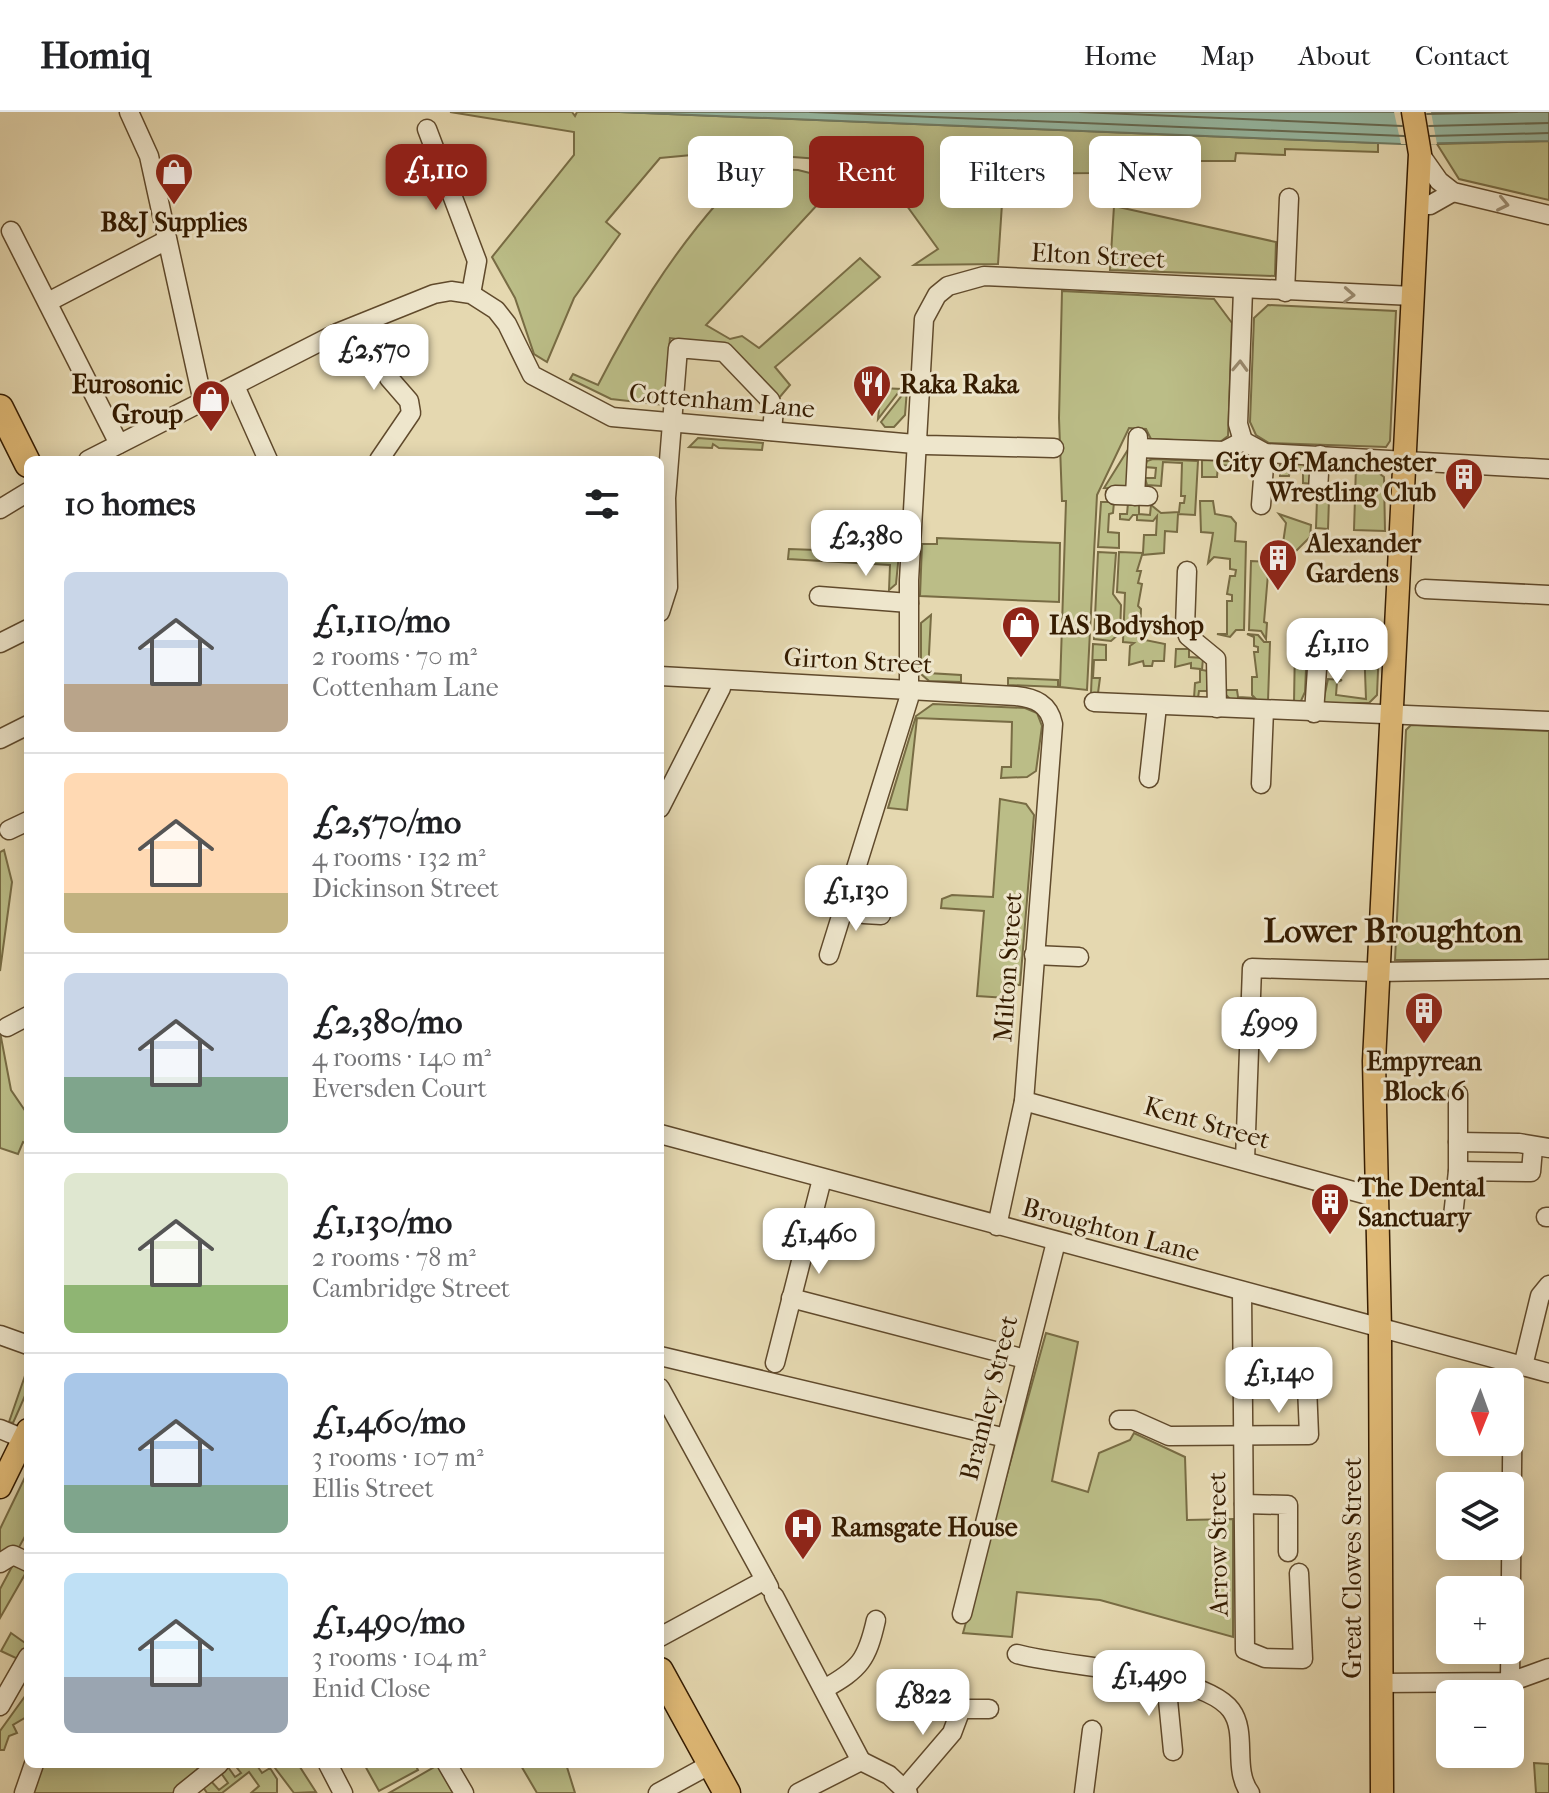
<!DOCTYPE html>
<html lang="en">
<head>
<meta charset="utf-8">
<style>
	:root { --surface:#fff; --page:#f6f6f6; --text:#202124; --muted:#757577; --line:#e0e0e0; --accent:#8f2418 }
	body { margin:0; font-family:"IM FELL French Canon",serif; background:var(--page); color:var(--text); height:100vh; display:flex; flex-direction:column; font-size:30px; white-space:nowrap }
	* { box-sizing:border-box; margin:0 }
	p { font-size:26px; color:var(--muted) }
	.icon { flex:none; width:44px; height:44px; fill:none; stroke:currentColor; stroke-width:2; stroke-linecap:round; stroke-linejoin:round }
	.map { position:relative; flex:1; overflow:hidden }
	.details { position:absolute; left:24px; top:344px; width:640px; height:1312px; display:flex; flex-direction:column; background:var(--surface); border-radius:12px; box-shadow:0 4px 20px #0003 }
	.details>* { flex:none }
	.guide { position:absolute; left:688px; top:24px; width:740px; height:72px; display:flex; gap:16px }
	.needle { width:52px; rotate:181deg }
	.fabs { position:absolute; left:1436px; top:1256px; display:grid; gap:16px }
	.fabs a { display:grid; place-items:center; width:88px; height:88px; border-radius:12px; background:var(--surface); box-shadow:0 4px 20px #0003; font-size:40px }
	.price { position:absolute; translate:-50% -68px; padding:0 18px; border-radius:16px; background:#fff; color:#222; font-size:26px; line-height:52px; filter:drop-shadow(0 2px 4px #0008) }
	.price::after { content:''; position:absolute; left:50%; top:48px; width:24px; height:18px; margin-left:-12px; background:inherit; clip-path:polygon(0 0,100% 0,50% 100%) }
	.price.selected { background:var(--accent); color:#fff }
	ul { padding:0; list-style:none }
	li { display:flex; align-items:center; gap:24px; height:200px; padding:0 40px }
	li+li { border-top:2px solid var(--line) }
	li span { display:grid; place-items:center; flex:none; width:224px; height:160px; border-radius:12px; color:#555 }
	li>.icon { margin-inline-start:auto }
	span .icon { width:96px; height:96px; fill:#fffc; stroke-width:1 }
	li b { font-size:34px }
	h2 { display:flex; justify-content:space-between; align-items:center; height:96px; padding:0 40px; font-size:34px }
	.chip { padding:0 28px; border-radius:12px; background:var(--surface); box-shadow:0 4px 20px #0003; font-size:28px; line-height:72px }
	.chip.selected { background:var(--accent); color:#fff }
	header { display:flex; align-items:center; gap:48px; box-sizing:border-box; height:112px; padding:0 40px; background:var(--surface); border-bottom:2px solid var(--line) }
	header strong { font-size:38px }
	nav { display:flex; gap:44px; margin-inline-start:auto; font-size:28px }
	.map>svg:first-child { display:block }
	.green { fill:#bbbd87; stroke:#786c44; stroke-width:2 }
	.water { fill:#97bba6; stroke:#6f7b64; stroke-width:2 }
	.pier { fill:#e5d8b0 }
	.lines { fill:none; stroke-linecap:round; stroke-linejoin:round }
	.shore { stroke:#666b53; stroke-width:2 }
	.minor-casing { stroke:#604a2c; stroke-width:21 }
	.major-casing { stroke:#341b00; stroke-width:25 }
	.highway-casing { stroke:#341b00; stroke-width:29 }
	.minor { stroke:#eee6cc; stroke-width:18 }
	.major { stroke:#e2bc78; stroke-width:22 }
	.highway { stroke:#e2bc78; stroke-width:26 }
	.oneway { stroke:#9a8b70 }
	.labels { text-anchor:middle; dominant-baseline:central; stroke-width:6; stroke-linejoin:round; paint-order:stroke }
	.poi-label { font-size:26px; font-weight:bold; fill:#341b00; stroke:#eee6cc; text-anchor:start }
	.street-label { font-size:26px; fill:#341b00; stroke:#eee6cc }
	.district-label { font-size:34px; font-weight:bold; fill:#341b00; stroke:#eee6cc }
</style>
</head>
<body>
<header>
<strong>Homiq</strong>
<nav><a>Home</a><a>Map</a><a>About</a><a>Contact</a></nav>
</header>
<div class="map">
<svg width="1549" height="1681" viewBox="0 0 1549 1681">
	<rect width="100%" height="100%" fill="#e5d8b0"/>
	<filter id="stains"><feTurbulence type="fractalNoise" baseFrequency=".0025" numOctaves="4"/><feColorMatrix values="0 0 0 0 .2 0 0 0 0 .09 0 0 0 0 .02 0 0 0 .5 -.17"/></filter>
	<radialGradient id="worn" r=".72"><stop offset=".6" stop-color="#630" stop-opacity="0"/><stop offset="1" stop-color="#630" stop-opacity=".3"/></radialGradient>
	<g class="green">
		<path d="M450 0H572L575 4 577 0H620L1378 31V40L1285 37V43L1236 41 1235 49H1094L1093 61 1004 62 998 152 914 153 938 137 868 40 843 53 820 47 724 40 660 46 606 110 620 122 574 186 547 250 534 242 515 186 492 145 574 43V20Z"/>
		<path d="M1549 29V88L1459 67 1437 32Z"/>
		<path d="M751 56 798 58 826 65 831 78 706 213 730 227 742 224 759 236 860 146 880 165 775 255 790 273 779 286 727 233 670 226 664 293 611 287 570 267 573 262 598 273C633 205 669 146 719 89L705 75 727 61Z"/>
		<path d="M1114 94 1276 130 1275 164 1110 158Z"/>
		<path d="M1062 179 1214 187 1232 211 1228 324 1220 330 1151 327 1146 317 1129 316 1097 383 1087 578 1060 575 1066 389H1062L1059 306Z"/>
		<path d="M1268 193 1396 199 1390 329 1386 335 1269 331 1256 323 1250 310 1254 206Z"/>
		<path d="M881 276 901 277 878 307Z"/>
		<path d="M907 277 905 303 894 315H885L881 310Z"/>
		<path d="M698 326 763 331 762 338 719 336 713 332 712 336 689 335Z"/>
		<path d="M1129 336 1127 377 1104 376Z"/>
		<path d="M1153 347 1198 349 1195 403 1178 402 1177 420 1165 419 1164 441 1142 443 1137 459H1141L1138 471 1142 472 1138 494 1141 497 1140 527 1165 532 1164 549H1153L1152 554H1144L1143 549 1129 553 1130 534 1134 531 1123 530 1125 481 1117 480 1119 440 1143 441 1144 423H1156L1157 404 1153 409 1137 408V403H1133L1129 408 1120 407V402H1127L1128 391H1139V402L1150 403 1151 393 1161 401 1179 400 1180 391H1184L1185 384H1181L1182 351 1163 350 1161 374 1147 373 1145 366H1155L1156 356 1145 355 1147 349Z"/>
		<path d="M1202 348 1246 350V360L1237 359V354L1218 353 1217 365H1202Z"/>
		<path d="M1280 352H1303L1312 361V372L1303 371V358H1290L1289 364H1280Z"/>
		<path d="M1356 354 1372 356 1384 365 1385 419 1354 418Z"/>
		<path d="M1317 387H1329L1328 417 1316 416Z"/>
		<path d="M1200 389H1213L1215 402 1231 405 1236 411 1235 429 1246 430 1244 518H1236L1230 525 1217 522H1227V489H1232V483L1227 482 1230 464H1235L1236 458 1230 457V447L1214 445 1208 451 1213 421 1201 420Z"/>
		<path d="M1101 390H1114L1113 401 1109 402 1108 420 1119 421V436L1098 435Z"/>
		<path d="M1279 402 1311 413 1310 425 1289 446H1270L1271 431H1283L1286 411Z"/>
		<path d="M937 426 1060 431 1059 490 920 484 922 432H937Z"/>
		<path d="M789 437 899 441 896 472 889 478 890 453 788 447Z"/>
		<path d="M1098 440 1116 441 1113 482 1121 493 1120 521 1111 529 1094 527Z"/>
		<path d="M1251 449 1269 450 1264 510 1267 511 1266 527 1261 519 1249 518Z"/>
		<path d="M931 503 928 561 961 563V570L929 569 921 562V511Z"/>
		<path d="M1247 522 1258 523 1264 530H1270L1268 589 1230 587 1226 583V578H1237L1238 585 1255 586 1252 583V565H1257L1254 540H1258V535L1254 534V525Z"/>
		<path d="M1093 532 1106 533V548H1094L1093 566H1100L1098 581H1091Z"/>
		<path d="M1295 533 1307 534 1305 580 1300 591H1294Z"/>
		<path d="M1364 533 1379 534 1377 583 1369 591H1323L1328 567 1342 568 1337 570 1336 583 1366 587Z"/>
		<path d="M1176 537H1189V545L1203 546 1202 558 1208 559 1207 579H1199L1198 586H1194L1195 571 1200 570V557L1191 556V551L1175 555Z"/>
		<path d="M1008 566 1058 568V575L1008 573Z"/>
		<path d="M933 592 1025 596 1037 601 1042 614 1036 659 1027 665 1001 666 1002 655H1011L1012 610 917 606 907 698 888 696 916 604Z"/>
		<path d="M1411 613 1549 619V848H1395L1406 618Z"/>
		<path d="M1000 687 1026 692 1034 703 1020 873H1009L1007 886 977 884 984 799 941 796 942 787 952 783 993 785Z"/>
		<path d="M4 738 12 770 0 859V740Z"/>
		<path d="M0 920 11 978 28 1003V1032L23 1030 18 1042 0 1036Z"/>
		<path d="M1046 1221 1078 1230 1052 1369 1088 1380 1099 1341 1130 1328 1134 1321 1185 1345 1187 1408 1233 1407V1525L1100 1488 1017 1480 1012 1525 963 1521Z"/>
		<path d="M28 1255V1277L13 1311 9 1310Z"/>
		<path d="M28 1359V1419L18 1437 0 1443V1417Z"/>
		<path d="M15 1449 28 1457 0 1506V1477Z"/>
		<path d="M11 1521 28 1533 20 1548 1 1539Z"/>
		<path d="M28 1580V1604L13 1613 17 1621 9 1624 4 1638H0V1619Z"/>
		<path d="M1534 1651 1549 1652V1681H1536Z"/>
		<path d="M41 1652H195L198 1657 205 1652 175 1681H33Z"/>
		<path d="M234 1652H256L262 1661 270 1656 277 1667V1681H251L259 1674 249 1660 222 1681H207L203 1675 211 1669 219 1678 228 1671 221 1661 228 1655 235 1665 241 1661Z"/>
		<path d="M272 1652H298L316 1680 294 1681Z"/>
		<path d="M364 1652H415L418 1658 379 1679Z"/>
		<path d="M520 1652H566L575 1681H537Z"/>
		<path d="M438 1653 453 1681H389Z"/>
	</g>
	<path class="water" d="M620 0H1549V29L1401 32Z"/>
	<path class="pier" d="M1394 0H1431L1437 32H1401Z"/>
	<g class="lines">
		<g class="shore">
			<path d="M810 0 1404 24"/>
			<path d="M1080 0 1402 14"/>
			<path d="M1427 2 1517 0"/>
			<path d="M1429 14 1549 11"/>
			<path d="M1430 24 1549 21"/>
		</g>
		<g class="minor-casing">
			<g id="minor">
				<path d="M129 0 149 44 203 290"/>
				<path d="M427 17 477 149 471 182"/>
				<path d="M1420 42 1439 69 1453 80 1549 103"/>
				<path d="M1417 93H1430L1453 80"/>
				<path d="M11 119 119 332"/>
				<path d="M1243 178 1238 312 1243 329"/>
				<path d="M1285 180 1289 86"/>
				<path d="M48 190 167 128"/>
				<path d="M371 208 389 266 409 289 411 301 379 348"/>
				<path d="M235 274 268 348"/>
				<path d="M1243 329 1265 341 1549 357"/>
				<path d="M1138 336 1224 339 1243 329"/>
				<path d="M88 348 337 221 434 182 451 179 471 182 496 198 507 212 532 263 612 305 926 333 1054 336"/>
				<path d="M1318 379 1320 343"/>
				<path d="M1115 383 1148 384"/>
				<path d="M1135 384 1138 325"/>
				<path d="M1261 393 1265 341"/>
				<path d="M0 397 28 380"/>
				<path d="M1187 459 1185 515 1188 524 1216 547 1217 596"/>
				<path d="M1425 477 1549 483"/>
				<path d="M819 484 909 491"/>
				<path d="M660 500 668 475 666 386 678 236 724 240 770 288 774 297 772 319"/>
				<path d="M0 531 28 517"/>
				<path d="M660 564 1016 584C1035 586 1049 592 1053 612L1024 989 997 1114"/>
				<path d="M1094 590 1549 609"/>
				<path d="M1314 601 1318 542 1323 532 1334 527"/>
				<path d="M0 627 28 613"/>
				<path d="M1149 666 1157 594"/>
				<path d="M1261 672 1264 598"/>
				<path d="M660 696 721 576V568"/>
				<path d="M9 718 28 709"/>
				<path d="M846 792 864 802 881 803"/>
				<path d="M829 843 909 586V468L924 207 937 183 948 174 984 164 1413 184"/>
				<path d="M1034 843 1079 845"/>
				<path d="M7 915 28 904"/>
				<path d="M1024 989 1375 1085"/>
				<path d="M660 1022 1549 1261"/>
				<path d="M1458 1030 1519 1031 1549 1036"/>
				<path d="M1245 1048 1252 856 1377 860 1549 857"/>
				<path d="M1458 1059 1531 1060 1533 1036"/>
				<path d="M1453 1104 1458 1059V982"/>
				<path d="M1546 1105H1549"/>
				<path d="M1242 1179 1245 1538 1265 1546 1303 1547 1299 1461"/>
				<path d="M791 1186 1025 1247"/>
				<path d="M0 1223 28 1233"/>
				<path d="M660 1244 1006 1326"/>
				<path d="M775 1251 822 1067"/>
				<path d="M1523 1254 1540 1184 1549 1173"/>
				<path d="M660 1276 769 1475"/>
				<path d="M1119 1308H1133L1169 1324 1309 1323 1307 1274"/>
				<path d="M0 1317 24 1327"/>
				<path d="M1244 1392 1288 1393V1440"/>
				<path d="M0 1451 13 1443 28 1450"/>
				<path d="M774 1484 861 1649"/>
				<path d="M962 1502 1056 1130"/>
				<path d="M660 1525 765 1468"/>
				<path d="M1017 1542C1065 1556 1202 1559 1231 1598 1248 1621 1232 1657 1250 1681"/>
				<path d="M1166 1568 1173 1639"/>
				<path d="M1510 1570 1513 1252"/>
				<path d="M1380 1571 1510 1570 1549 1556"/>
				<path d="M824 1577C860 1557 867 1548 876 1508"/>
				<path d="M0 1594 28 1545"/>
				<path d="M961 1597H989"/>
				<path d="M328 1652 343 1681"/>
				<path d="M447 1652 464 1681"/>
				<path d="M905 1676 952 1621 961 1597 919 1576"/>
				<path d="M24 1681 34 1652"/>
				<path d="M183 1681 219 1652"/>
				<path d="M658 1681 711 1652"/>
				<path d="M798 1681 861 1649 889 1663 908 1681"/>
				<path d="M1084 1681 1092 1618"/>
			</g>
		</g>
		<g class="major-casing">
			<g id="major">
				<path d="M0 1375 28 1318"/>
				<path d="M1382 1681 1380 1217 1374 949 1420 42 1413 0"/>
			</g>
		</g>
		<g class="highway-casing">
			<g id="highway">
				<path d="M0 296 28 352"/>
				<path d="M660 1559 727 1681"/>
			</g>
		</g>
		<use href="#minor" class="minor"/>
		<use href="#major" class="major"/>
		<use href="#highway" class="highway"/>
	</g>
	<defs><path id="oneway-chevron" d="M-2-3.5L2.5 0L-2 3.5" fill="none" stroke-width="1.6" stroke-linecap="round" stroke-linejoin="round" transform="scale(2)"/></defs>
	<g class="oneway">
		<use href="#oneway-chevron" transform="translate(1503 92) rotate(12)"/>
		<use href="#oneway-chevron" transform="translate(1349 183) rotate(3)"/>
		<use href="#oneway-chevron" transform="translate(1240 254) rotate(-88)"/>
	</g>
	<defs>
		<g id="shop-pin" transform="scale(2)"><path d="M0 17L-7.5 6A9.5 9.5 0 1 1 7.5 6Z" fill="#8f2418" stroke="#eee6cc"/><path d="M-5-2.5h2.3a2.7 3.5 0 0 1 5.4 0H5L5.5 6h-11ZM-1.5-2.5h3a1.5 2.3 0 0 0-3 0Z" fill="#fff"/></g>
		<g id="restaurant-pin" transform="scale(2)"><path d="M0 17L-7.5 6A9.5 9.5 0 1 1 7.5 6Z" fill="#8f2418" stroke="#eee6cc"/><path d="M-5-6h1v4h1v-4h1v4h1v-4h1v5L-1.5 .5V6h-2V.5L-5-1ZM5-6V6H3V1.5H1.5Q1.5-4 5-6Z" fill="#fff"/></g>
		<g id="building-pin" transform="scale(2)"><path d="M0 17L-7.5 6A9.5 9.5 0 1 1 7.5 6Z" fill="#8f2418" stroke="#eee6cc"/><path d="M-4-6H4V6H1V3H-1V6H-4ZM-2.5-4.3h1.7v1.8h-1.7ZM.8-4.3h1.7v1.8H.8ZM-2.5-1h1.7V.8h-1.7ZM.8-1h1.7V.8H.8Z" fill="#fff"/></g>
		<g id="hospital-pin" transform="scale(2)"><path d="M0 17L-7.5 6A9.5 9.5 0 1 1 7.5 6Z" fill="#8f2418" stroke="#eee6cc"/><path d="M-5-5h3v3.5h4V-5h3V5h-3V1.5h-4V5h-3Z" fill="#fff"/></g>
	</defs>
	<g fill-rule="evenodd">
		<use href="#shop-pin" x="174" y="60"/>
		<use href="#restaurant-pin" x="872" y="272"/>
		<use href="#shop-pin" x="211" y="287"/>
		<use href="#building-pin" x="1464" y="365"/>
		<use href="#building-pin" x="1278" y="446"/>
		<use href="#shop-pin" x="1021" y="513"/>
		<use href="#building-pin" x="1424" y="899"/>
		<use href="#building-pin" x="1330" y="1090"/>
		<use href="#hospital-pin" x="803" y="1415"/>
	</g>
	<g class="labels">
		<g class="poi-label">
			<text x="174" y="110" text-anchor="middle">B&amp;J Supplies</text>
			<text x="183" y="272" text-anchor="end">Eurosonic<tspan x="183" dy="30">Group</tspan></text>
			<text x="900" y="272">Raka Raka</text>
			<text x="1436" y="350" text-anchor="end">City Of Manchester<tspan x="1436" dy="30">Wrestling Club</tspan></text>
			<text x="1306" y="431">Alexander<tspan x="1306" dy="30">Gardens</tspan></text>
			<text x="1049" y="513">IAS Bodyshop</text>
			<text x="1424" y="949" text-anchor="middle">Empyrean<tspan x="1424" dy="30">Block 6</tspan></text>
			<text x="1358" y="1075">The Dental<tspan x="1358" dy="30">Sanctuary</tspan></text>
			<text x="831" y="1415">Ramsgate House</text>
		</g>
		<g class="street-label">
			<text transform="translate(1098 144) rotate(3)">Elton Street</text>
			<text transform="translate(722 289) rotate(5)">Cottenham Lane</text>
			<text transform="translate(858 549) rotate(3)">Girton Street</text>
			<text transform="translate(1008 855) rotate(-86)">Milton Street</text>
			<text transform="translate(1207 1011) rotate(16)">Kent Street</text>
			<text transform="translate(1111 1118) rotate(15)">Broughton Lane</text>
			<text transform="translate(989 1286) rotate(-76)">Bramley Street</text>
			<text transform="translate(1218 1432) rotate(-91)">Arrow Street</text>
			<text transform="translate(1352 1456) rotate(-90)">Great Clowes Street</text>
		</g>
		<g class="district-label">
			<text x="1393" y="819">Lower Broughton</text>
		</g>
	</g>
	<rect width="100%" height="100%" filter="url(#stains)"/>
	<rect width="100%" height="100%" fill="url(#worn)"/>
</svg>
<div class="fabs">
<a><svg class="needle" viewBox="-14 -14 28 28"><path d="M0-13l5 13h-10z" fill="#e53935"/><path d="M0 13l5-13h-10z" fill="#757577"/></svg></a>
<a><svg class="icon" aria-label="layers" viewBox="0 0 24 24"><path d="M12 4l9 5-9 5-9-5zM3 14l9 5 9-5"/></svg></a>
<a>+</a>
<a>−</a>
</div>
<b class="price selected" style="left:436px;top:100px">£1,110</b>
<b class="price" style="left:374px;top:280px">£2,570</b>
<b class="price" style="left:866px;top:466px">£2,380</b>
<b class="price" style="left:1337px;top:574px">£1,110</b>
<b class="price" style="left:856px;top:821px">£1,130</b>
<b class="price" style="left:1269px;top:953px">£909</b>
<b class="price" style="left:819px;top:1164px">£1,460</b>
<b class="price" style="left:1279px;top:1303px">£1,140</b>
<b class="price" style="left:1149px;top:1606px">£1,490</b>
<b class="price" style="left:923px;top:1625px">£822</b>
<div class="guide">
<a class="chip">Buy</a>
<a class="chip selected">Rent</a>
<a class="chip">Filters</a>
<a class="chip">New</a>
</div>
<section class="details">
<h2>10 homes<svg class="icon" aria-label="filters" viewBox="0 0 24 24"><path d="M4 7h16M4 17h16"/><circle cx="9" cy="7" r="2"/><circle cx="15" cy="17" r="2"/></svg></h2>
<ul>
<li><span style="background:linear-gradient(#c9d6e8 70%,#b9a48a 0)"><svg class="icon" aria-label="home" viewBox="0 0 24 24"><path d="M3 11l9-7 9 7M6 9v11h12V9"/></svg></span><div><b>£1,110/mo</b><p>2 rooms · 70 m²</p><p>Cottenham Lane</p></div></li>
<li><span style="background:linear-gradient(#ffd9b3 75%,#c2b280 0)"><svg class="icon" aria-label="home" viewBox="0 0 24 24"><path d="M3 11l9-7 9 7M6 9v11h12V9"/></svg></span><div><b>£2,570/mo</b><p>4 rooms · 132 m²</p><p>Dickinson Street</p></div></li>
<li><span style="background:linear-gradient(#c9d6e8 65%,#7fa58c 0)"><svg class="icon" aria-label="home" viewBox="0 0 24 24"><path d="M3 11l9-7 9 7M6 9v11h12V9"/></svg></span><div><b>£2,380/mo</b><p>4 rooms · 140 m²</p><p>Eversden Court</p></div></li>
<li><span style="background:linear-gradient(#dfe7d0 70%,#8fb573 0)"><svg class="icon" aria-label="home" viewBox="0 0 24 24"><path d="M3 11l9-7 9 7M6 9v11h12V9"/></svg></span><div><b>£1,130/mo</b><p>2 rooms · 78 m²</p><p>Cambridge Street</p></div></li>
<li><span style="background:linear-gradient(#a9c7e8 70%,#7fa58c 0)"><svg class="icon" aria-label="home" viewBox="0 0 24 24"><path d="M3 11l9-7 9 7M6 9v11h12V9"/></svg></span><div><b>£1,460/mo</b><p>3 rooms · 107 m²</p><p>Ellis Street</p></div></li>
<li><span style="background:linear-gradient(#bfe0f5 65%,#9aa5b1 0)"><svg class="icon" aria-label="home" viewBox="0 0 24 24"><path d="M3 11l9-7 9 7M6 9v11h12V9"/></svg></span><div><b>£1,490/mo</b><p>3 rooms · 104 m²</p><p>Enid Close</p></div></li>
</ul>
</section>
</div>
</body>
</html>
